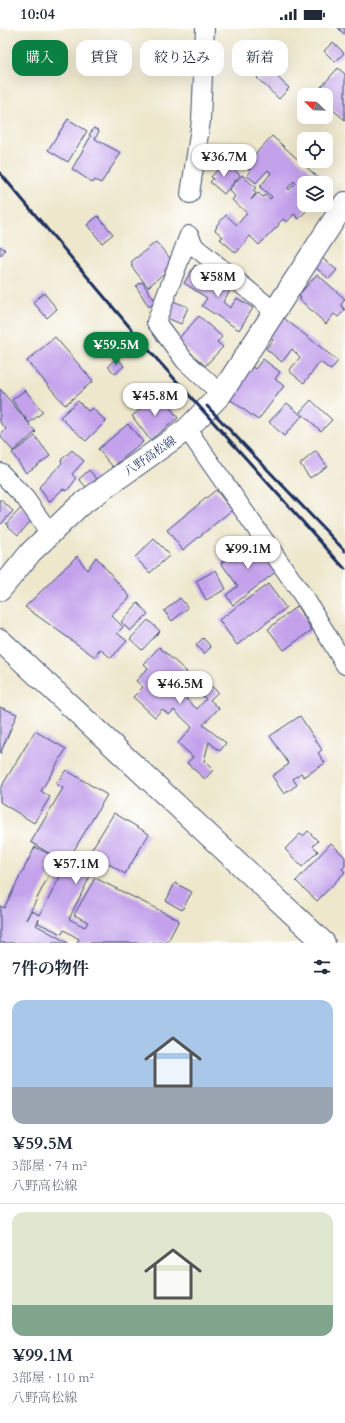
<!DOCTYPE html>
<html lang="ja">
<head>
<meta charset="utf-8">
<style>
	:root { --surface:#fff; --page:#f2f2f3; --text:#1f2937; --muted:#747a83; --line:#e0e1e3; --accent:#0b8043 }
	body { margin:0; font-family:Cardo,"Noto Serif JP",serif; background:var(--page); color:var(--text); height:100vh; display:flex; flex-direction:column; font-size:15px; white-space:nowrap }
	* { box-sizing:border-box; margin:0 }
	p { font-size:13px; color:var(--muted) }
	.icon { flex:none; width:22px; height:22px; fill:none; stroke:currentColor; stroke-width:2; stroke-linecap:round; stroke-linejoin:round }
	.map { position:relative; height:915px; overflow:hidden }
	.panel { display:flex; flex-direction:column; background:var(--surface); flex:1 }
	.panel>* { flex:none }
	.guide { position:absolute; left:12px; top:12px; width:321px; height:36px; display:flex; gap:8px }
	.needle { width:26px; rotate:293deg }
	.buttons { position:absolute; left:297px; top:60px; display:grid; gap:8px }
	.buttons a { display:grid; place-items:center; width:36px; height:36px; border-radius:8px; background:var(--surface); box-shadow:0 4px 16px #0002; font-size:20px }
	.price { position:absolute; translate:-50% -34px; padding:0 9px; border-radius:14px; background:#fff; color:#222; font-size:13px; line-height:26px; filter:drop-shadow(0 1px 2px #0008) }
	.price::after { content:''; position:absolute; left:50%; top:24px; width:12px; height:9px; margin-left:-6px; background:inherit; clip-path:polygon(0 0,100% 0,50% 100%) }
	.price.selected { background:var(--accent); color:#fff }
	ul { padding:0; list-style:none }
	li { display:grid; align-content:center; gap:8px; height:212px; padding:0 12px }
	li+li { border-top:1px solid var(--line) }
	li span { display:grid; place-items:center; height:124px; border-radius:12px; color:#555 }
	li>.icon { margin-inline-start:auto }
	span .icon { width:72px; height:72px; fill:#fffc; stroke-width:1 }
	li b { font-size:17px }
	h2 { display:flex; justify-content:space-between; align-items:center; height:48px; padding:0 12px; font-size:17px }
	.tag { padding:0 14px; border-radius:12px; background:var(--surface); box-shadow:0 4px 16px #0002; font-size:14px; line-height:36px }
	.tag.selected { background:var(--accent); color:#fff }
	.status { display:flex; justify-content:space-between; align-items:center; height:28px; padding:0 20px; background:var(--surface); direction:ltr }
	.status svg { height:11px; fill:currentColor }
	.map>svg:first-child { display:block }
	.building { fill:#c3a2eb; fill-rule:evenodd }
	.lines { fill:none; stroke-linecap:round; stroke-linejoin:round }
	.street-casing { stroke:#3b4b6e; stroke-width:20 }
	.secondary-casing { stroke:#3b4b6e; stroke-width:24 }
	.street { stroke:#fff; stroke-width:18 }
	.secondary { stroke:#fff; stroke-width:22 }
	.rail { stroke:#1b2f5e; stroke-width:3 }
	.labels { text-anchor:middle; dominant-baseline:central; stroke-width:3; stroke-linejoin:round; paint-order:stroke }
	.street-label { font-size:12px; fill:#1b2f5e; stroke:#fff }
</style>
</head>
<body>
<div class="status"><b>10:04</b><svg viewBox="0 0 49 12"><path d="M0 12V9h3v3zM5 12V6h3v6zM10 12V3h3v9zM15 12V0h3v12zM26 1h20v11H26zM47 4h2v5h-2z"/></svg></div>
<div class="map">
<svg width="345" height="915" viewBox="0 0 345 915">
	<rect width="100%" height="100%" fill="#fff"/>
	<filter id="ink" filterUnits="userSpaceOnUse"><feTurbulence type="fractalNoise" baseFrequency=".025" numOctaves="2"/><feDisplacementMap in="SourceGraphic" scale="8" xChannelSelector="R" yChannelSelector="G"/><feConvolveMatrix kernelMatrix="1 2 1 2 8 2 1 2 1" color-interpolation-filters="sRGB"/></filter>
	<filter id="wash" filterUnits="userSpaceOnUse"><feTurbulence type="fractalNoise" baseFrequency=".012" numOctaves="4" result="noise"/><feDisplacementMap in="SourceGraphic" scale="16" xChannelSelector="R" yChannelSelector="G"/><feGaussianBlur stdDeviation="0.9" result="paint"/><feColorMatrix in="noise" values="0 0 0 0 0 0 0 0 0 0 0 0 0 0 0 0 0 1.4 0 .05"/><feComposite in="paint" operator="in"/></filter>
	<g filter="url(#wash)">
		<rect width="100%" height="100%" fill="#eee7cc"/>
		<g id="blocks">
			<g class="building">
				<path d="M338 0H345V7Z"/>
				<path d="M333 14 344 25 335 34 324 23Z"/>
				<path d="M267 39 289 60 279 71 257 50Z"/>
				<path d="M338 40 345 46V92L326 76V67H314Z"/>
				<path d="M68 91 87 103 68 134 48 122Z"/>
				<path d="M94 100 99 103 95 111 121 125 101 155 95 152 93 155 72 141 91 108 89 107Z"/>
				<path d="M272 108 324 155H304V177H311L299 191 294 186 287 194 283 191 278 196 279 197 259 217 250 208 236 225 220 211 223 209 215 202 217 199 216 198 226 187 237 197 247 185 232 172 235 168 229 162 242 147 256 160 253 163 256 165 251 172 258 165 263 169 265 167 270 171 272 169 260 159 271 145 268 142 256 155 247 148 251 143 245 137ZM294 153 296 155 289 162 288 160Z"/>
				<path d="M225 134 240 147 224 166 210 154 213 151 211 149Z"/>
				<path d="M98 188 113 206 102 215 87 197Z"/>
				<path d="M156 214 175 236 148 259 131 238 133 237 131 234Z"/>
				<path d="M0 218 5 222 0 228Z"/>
				<path d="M322 230 337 242 329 251 314 238Z"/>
				<path d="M195 237 231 261 223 274 230 280 237 270 253 280 239 302 202 278 207 270 184 255Z"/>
				<path d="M317 246 345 271 341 277 345 282 338 289 334 286 326 296 299 271 301 270 299 267Z"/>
				<path d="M142 254 156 274 149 279 136 258Z"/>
				<path d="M44 265 57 281 47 290 33 274Z"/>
				<path d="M173 273 188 279 181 296 167 290Z"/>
				<path d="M280 287 338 333 331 342 320 334 304 355 289 343 300 329 292 321 282 334 266 321 273 312 269 309Z"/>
				<path d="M199 288 222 309 217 314 223 319 205 338 177 312Z"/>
				<path d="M55 309 93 353 65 377 27 333Z"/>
				<path d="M117 329 124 338 115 346 108 338Z"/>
				<path d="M263 331 280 344 275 351 284 358 258 392 228 370 252 339 255 341Z"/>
				<path d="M0 361 36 404 13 423 0 408 6 401 0 394Z"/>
				<path d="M25 362 43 384 29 395 12 372Z"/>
				<path d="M160 366 178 390 150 412 132 388Z"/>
				<path d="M311 372 332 392 321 403 300 384Z"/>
				<path d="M78 373 88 383 92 380 106 393 86 413 60 389Z"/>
				<path d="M287 375 302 388 284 408 269 394Z"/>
				<path d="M128 396 143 414 113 439 98 421Z"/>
				<path d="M35 408 50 428 26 445 12 425Z"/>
				<path d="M72 422 84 433 72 446 76 451 67 463 63 461 49 474 39 459 62 435 61 432Z"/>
				<path d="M316 423 327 438 310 450 300 436Z"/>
				<path d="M89 442 97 451 87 460 79 451Z"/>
				<path d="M216 462 232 482 183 522 167 502Z"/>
				<path d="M0 471 13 483 1 496 0 494Z"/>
				<path d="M22 479 34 490 18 507 6 496Z"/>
				<path d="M254 510 278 542 233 577 226 567 238 558 221 535Z"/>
				<path d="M154 511 170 527 150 545 135 529Z"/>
				<path d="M77 528 87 542 96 529 130 569 111 587 123 599 117 605 127 613 111 630 100 621 95 629 25 579Z"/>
				<path d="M216 542 226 561 206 572 196 553Z"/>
				<path d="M268 556 286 580 237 617 219 592Z"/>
				<path d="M180 570 188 580 172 593 164 583Z"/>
				<path d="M138 575 148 586 130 603 121 594Z"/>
				<path d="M297 578 312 602 284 622 268 601Z"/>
				<path d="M148 592 160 603 142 622 130 611Z"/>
				<path d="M203 610 211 619 204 626 196 617Z"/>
				<path d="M159 619 187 644 179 653 192 665 186 671 197 681 206 671 189 656 197 646 218 664 210 672 219 680 203 697 226 715 220 723 209 714 204 733 213 742 205 751 187 735 193 729 178 715 192 699 174 682 169 687 162 681 155 689 133 669 143 659 136 653 148 640 144 636Z"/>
				<path d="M0 679 17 686 0 726Z"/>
				<path d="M300 688 322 722 318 725 325 735 304 749 301 745 293 751 297 757 284 766 272 748 289 736 270 708Z"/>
				<path d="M35 703 66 721 41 763 50 769 34 795 0 774V761Z"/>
				<path d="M66 742 107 767 68 832 92 844 69 891 85 899 88 894 74 887 95 850 179 892 167 915H77L79 911 64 902 62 906 38 895 39 891 36 897 68 915H0V878L4 880 35 819 55 829 50 838 53 839 26 892 32 883 40 887 65 839 58 835 60 832 31 814 63 760 56 756Z"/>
				<path d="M114 785 149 806 125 846 90 824Z"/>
				<path d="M308 803 318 813 313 818 318 823 302 839 285 821 300 806 303 808Z"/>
				<path d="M331 815 345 829V838L342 841 345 844 317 873 296 853Z"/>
				<path d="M175 855 192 864 182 882 166 873Z"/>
			</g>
		</g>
	</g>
	<g filter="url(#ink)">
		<use href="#blocks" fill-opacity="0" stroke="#3b4b6e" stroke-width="1"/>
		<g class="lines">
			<g class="street-casing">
				<g id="street">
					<path d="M190 166 201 93 205 0"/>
					<path d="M221 366 185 333 156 294 189 207 195 219 274 283"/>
					<path d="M187 401 308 575 345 637"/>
					<path d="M0 444 25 470 50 505"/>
				</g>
			</g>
			<g class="secondary-casing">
				<g id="secondary">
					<path d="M0 562 31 524 79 478 187 401 221 366 345 175"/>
					<path d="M0 612 324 915"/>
				</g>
			</g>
			<use href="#street" class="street"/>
			<use href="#secondary" class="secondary"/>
			<g class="rail">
				<path d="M0 145 154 328 345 541"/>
				<path d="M207 378 345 523"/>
			</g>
		</g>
	</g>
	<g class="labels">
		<g class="street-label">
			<text transform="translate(150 428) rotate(-35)">八野高松線</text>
		</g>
	</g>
</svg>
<div class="buttons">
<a><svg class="needle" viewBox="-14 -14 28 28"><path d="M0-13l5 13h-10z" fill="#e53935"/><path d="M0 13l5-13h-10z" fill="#747a83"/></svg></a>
<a><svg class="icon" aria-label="locate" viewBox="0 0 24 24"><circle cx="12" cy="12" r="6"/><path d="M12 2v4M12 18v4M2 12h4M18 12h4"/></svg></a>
<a><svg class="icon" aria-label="layers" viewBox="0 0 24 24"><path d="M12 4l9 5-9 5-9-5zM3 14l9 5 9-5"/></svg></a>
</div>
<b class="price" style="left:224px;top:150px">¥36.7M</b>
<b class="price" style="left:218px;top:270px">¥58M</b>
<b class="price selected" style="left:116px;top:338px">¥59.5M</b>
<b class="price" style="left:155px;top:389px">¥45.8M</b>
<b class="price" style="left:248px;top:542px">¥99.1M</b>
<b class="price" style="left:180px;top:677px">¥46.5M</b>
<b class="price" style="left:76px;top:857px">¥57.1M</b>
<div class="guide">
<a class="tag selected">購入</a>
<a class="tag">賃貸</a>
<a class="tag">絞り込み</a>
<a class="tag">新着</a>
</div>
</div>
<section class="panel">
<h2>7件の物件<svg class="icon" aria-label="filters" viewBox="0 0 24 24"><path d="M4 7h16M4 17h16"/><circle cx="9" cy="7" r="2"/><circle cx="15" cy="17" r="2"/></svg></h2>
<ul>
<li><span style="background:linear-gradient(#a9c7e8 70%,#9aa5b1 0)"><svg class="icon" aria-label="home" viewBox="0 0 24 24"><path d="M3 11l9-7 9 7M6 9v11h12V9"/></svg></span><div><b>¥59.5M</b><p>3部屋 · 74 m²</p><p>八野高松線</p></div></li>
<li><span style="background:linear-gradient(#dfe7d0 75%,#7fa58c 0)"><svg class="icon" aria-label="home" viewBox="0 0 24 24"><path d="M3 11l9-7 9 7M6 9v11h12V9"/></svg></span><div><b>¥99.1M</b><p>3部屋 · 110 m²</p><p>八野高松線</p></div></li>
</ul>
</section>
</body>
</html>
